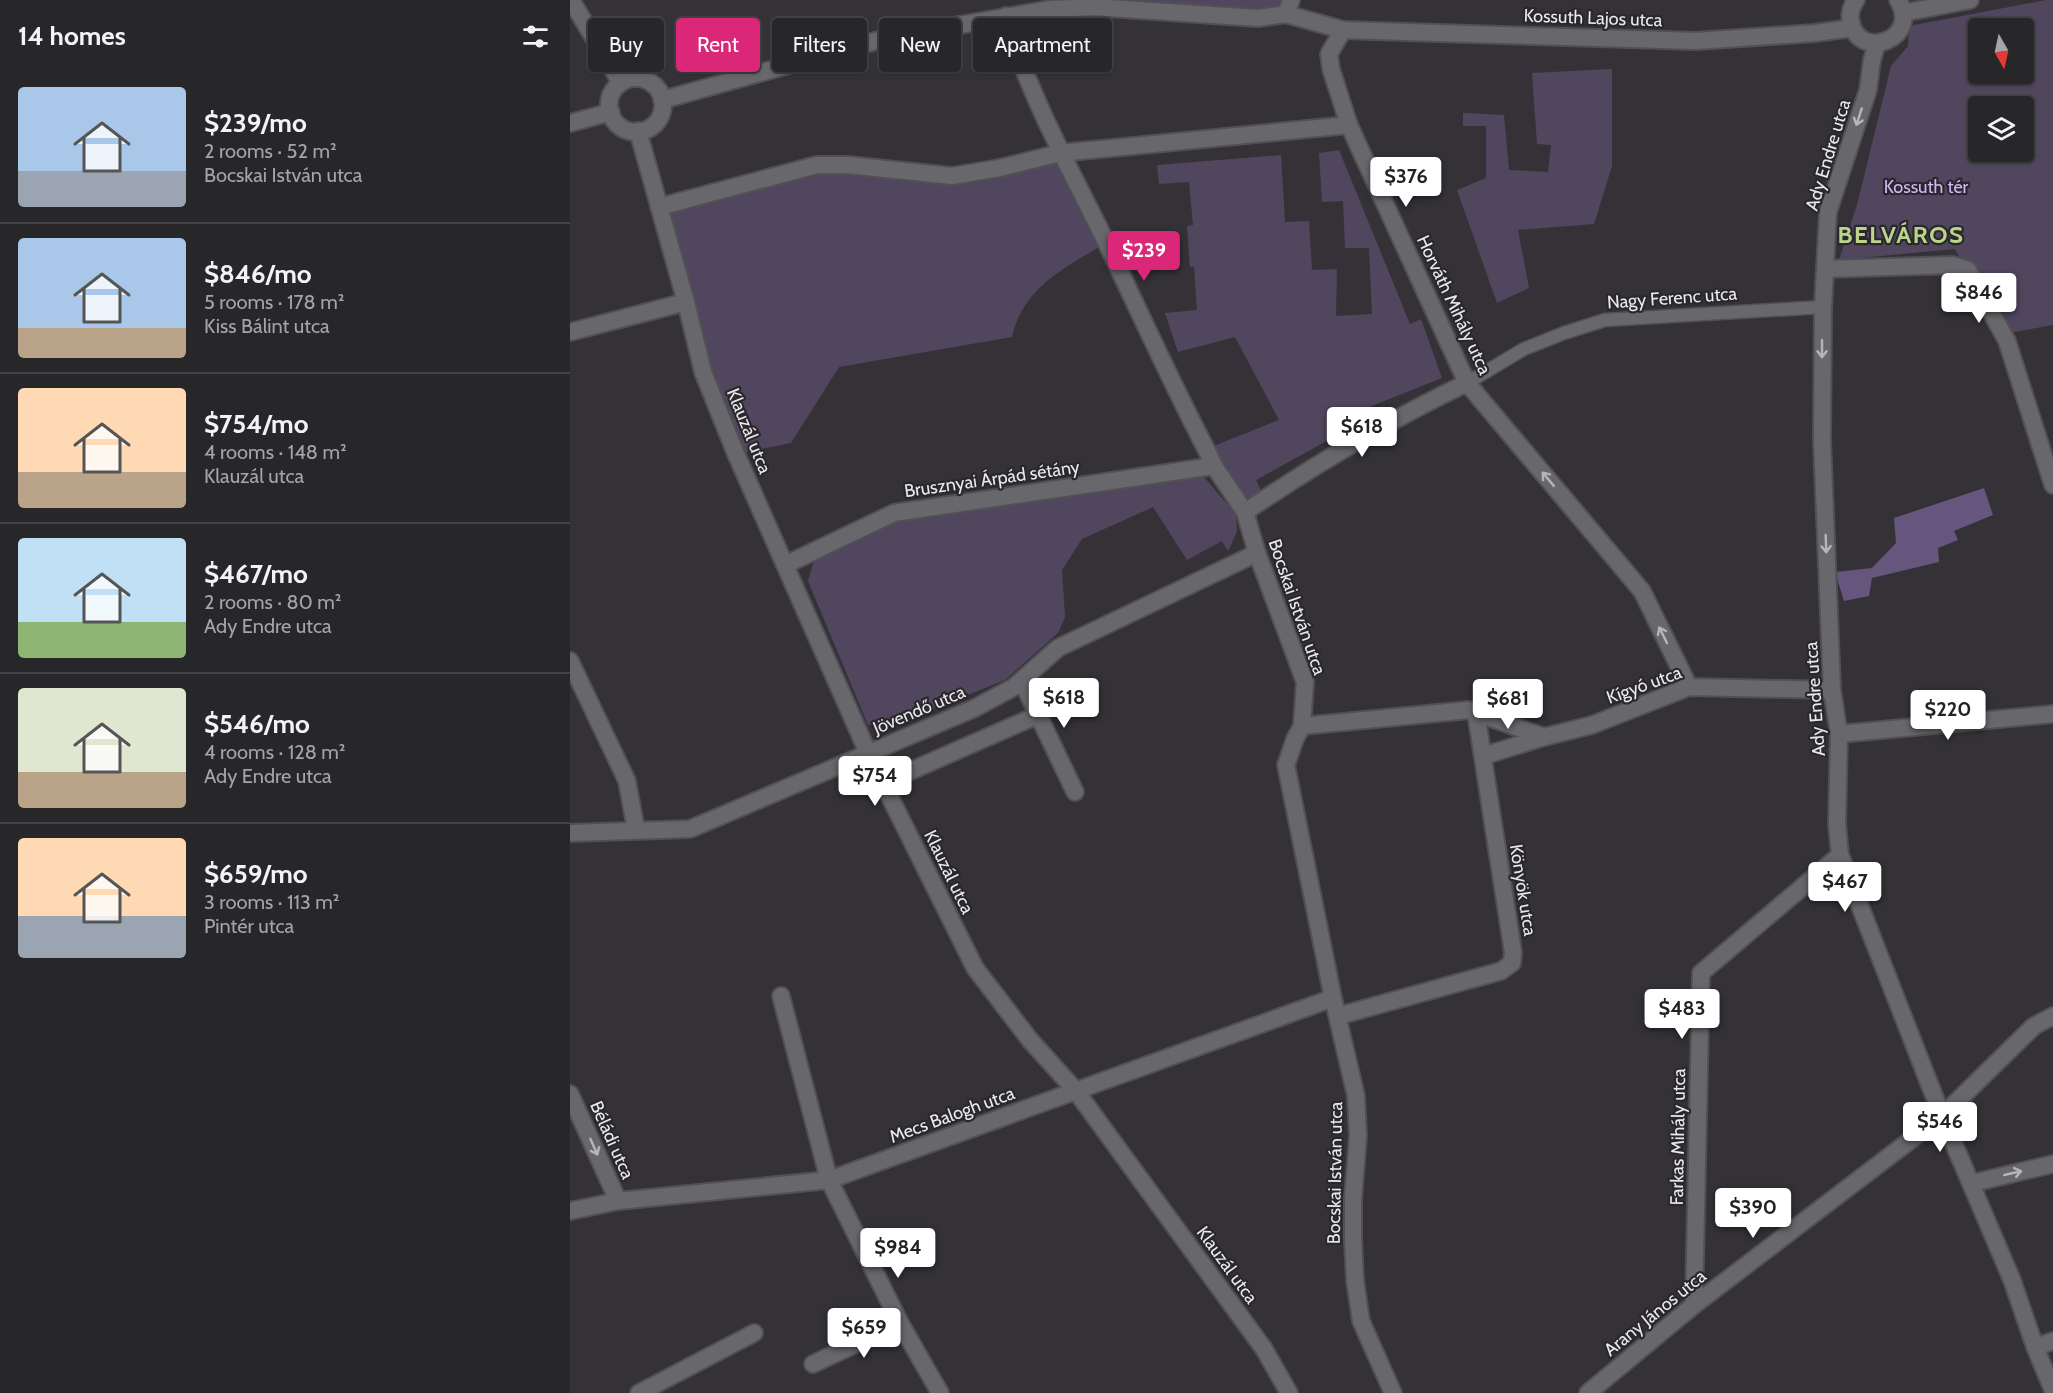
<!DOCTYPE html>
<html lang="en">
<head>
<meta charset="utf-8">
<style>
	:root { --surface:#272629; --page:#333235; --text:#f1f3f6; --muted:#a4a5a8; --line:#434346; --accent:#db2777 }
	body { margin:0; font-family:Cabin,sans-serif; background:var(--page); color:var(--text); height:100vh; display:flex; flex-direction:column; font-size:22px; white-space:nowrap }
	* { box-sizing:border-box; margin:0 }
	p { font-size:20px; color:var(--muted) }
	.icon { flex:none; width:33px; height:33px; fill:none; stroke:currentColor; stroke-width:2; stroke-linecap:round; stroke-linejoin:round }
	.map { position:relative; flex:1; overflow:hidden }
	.drawer { display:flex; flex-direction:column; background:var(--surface); width:570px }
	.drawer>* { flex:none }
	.guide { position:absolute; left:18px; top:18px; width:570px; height:54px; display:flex; gap:12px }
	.needle { width:39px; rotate:171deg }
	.buttons { position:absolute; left:1398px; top:18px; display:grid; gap:12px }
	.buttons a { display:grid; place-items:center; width:66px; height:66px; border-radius:6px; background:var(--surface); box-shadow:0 2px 4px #0004,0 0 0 2px var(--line); font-size:30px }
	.price { position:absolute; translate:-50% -51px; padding:0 14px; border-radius:6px; background:#fff; color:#222; font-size:20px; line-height:39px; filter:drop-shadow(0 2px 3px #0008) }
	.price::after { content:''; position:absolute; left:50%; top:36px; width:18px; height:14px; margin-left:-9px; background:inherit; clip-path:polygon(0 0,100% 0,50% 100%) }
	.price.active { background:var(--accent); color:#fff }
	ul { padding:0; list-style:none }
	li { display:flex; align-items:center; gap:18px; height:150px; padding:0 18px }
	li+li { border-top:2px solid var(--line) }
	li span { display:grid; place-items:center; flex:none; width:168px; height:120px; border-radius:6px; color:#555 }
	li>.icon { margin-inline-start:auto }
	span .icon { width:72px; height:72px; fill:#fffc; stroke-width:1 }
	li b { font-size:26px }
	h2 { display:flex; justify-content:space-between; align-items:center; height:72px; padding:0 18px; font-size:26px }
	.tag { padding:0 21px; border-radius:6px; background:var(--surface); box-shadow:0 2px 4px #0004,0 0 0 2px var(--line); font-size:21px; line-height:54px }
	.tag.active { background:var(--accent); color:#fff }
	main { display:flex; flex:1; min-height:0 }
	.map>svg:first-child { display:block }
	.green { fill:#50475e; fill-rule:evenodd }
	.forest { fill:#66557d }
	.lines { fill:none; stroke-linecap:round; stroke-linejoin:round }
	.pedestrian-casing { stroke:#525054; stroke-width:15 }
	.minor-casing { stroke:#525054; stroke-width:20 }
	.tertiary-casing { stroke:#525054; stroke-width:20 }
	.pedestrian { stroke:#68676b; stroke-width:12 }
	.minor { stroke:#68676b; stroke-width:16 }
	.tertiary { stroke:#68676b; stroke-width:16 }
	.oneway { stroke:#b6b5b8 }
	.labels { text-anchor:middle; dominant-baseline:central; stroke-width:4.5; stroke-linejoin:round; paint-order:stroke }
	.street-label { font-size:18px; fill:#eae9ec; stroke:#2a282d }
	.park-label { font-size:18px; fill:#d2b6f8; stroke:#2a282d }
	.district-label { font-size:24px; font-weight:bold; letter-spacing:1.5px; fill:#bbd38a; stroke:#2a282d }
</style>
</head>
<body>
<main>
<section class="drawer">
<h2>14 homes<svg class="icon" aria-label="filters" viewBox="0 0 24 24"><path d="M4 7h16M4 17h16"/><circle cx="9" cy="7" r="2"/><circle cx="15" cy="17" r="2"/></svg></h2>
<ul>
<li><span style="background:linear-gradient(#a9c7e8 70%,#9aa5b1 0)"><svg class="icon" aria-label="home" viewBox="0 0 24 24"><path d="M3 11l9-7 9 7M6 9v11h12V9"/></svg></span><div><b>$239/mo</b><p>2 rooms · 52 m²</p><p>Bocskai István utca</p></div></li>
<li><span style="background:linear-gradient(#a9c7e8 75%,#b9a48a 0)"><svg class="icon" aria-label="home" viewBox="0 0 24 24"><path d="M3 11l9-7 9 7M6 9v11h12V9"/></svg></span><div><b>$846/mo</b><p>5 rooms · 178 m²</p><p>Kiss Bálint utca</p></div></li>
<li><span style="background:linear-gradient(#ffd9b3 70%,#b9a48a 0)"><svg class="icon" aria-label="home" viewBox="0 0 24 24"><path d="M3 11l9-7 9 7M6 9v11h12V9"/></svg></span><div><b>$754/mo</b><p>4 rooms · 148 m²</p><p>Klauzál utca</p></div></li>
<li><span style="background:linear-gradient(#bfe0f5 70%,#8fb573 0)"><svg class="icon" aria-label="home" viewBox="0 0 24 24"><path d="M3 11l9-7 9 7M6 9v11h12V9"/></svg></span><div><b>$467/mo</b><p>2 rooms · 80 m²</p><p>Ady Endre utca</p></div></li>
<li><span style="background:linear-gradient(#dfe7d0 70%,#b9a48a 0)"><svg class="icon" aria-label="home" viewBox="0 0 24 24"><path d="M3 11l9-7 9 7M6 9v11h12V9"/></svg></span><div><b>$546/mo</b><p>4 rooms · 128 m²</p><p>Ady Endre utca</p></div></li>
<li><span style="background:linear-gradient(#ffd9b3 65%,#9aa5b1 0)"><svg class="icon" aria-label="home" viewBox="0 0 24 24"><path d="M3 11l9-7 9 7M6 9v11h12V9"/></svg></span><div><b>$659/mo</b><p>3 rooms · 113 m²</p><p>Pintér utca</p></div></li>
</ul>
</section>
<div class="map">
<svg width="1483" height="1393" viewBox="0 0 1483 1393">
	<rect width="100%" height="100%" fill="#343237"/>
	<g class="green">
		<path d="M480 0H717L718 6 688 18 482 9Z"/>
		<path d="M1476 0H1483V325L1434 334 1385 249 1269 260 1287 205 1321 66 1338 46 1339 26ZM1408 28H1454V74H1408ZM1408 106H1454V152H1408Z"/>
		<path d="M1042 69V166L1024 224 948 230 959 288 927 303 887 190 916 178V126H893V113L934 115 939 170 978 172 981 145 967 144 962 73Z"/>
		<path d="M769 150 840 324 851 319 872 378 789 411 791 422 686 480 695 499 675 512 636 449 709 420 665 337 608 352 595 313 627 310 624 267H620L617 226 623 225 619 182 589 184 587 165 711 155 715 222 739 221 742 270 767 269 766 316 802 314 799 248H775L773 201 752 202 749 153Z"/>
		<path d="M490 153 536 243C496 267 453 287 442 337L269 367 221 443 166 454 89 207 247 165 382 176Z"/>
		<path d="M618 470 633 476 666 514 667 531 658 551 652 541 617 560 583 507 512 539 492 570 495 617 488 633 435 680 325 724 298 725 238 581 247 550 324 513Z"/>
	</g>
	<path class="forest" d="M1414 488 1423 515 1384 531 1388 540 1368 548 1369 562 1302 578 1299 596 1274 601 1265 572 1302 568 1326 543 1324 518Z"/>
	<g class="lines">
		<g class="pedestrian-casing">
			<path id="pedestrian" d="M897 383 954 349 994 333 1035 320 1253 307"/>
		</g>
		<g class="minor-casing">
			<g id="minor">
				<path d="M1 0 51 83"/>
				<path d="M716 14 721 0"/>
				<path d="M436 16C458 95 501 170 537 244 570 313 601 382 636 449L644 466 675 512 687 553 735 682 732 726 725 739 716 765 763 998 786 1096 788 1136 783 1199V1239L785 1280 791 1321 823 1393"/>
				<path d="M773 30 759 54 761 69 779 125 897 383 1072 591 1119 687"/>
				<path d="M1307 43 1302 60 1298 90 1258 212 1253 307 1252 440 1262 690 1269 734 1267 824 1270 855 1372 1116 1442 1280 1465 1347 1483 1390"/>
				<path d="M68 131 116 302 133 372 166 454 298 753 405 968 460 1040 506 1091 694 1349 719 1393"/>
				<path d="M89 207 247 165H277L382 176 430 168 490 153 779 125"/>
				<path d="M1255 269 1383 265 1398 270 1437 341 1483 485"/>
				<path d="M0 332 116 302"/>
				<path d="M675 512C746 464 819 420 897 383"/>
				<path d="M215 565 324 513 644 466"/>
				<path d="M0 661 57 781 66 830"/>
				<path d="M452 681 505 792"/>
				<path d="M732 726 899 710 974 737 1022 725 1119 687 1262 690"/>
				<path d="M1269 734 1483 714"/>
				<path d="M913 756 974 737"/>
				<path d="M313 783 468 715"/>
				<path d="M0 833 120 829 405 708 444 687 488 648 687 553"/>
				<path d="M211 996 259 1180 330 1323 370 1393"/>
				<path d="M768 1016 931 971 942 963 943 952 906 713"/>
				<path d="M0 1094 48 1201"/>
				<path d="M1403 1183 1483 1164"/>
				<path d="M0 1211 48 1201 259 1180 763 998"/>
				<path d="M1124 1305 1131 973 1270 855"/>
				<path d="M1465 1347 1483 1341"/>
				<path d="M243 1364 330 1323"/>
				<path d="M69 1393 184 1333"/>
				<path d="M1018 1393 1124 1305 1372 1116 1464 1026 1483 1016"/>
			</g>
		</g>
		<g class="tertiary-casing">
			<g id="tertiary">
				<path d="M1286 0C1281 7 1279 14 1281 22 1289 62 1352 39 1328 0"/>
				<path d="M1333 13 1400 0"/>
				<circle cx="66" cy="105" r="27"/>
				<path d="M92 100 320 37 482 9 524 7 688 18 716 14 773 30 1126 41 1245 33 1282 28"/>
				<path d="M0 123 41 112"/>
			</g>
		</g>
		<use href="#pedestrian" class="pedestrian"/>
		<use href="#minor" class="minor"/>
		<use href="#tertiary" class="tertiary"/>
	</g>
	<defs><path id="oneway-shaft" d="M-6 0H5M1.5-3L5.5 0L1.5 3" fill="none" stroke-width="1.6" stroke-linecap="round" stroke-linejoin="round" transform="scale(1.5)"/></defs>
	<g class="oneway">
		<use href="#oneway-shaft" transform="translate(1289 117) rotate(108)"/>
		<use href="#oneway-shaft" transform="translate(1252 349) rotate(90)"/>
		<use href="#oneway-shaft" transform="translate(978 479) rotate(-130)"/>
		<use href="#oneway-shaft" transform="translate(1256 544) rotate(88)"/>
		<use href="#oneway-shaft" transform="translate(1093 635) rotate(-116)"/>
		<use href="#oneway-shaft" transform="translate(24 1147) rotate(66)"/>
		<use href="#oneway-shaft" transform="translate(1443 1173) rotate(-13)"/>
	</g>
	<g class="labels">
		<g class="street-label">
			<text transform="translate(1023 18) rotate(2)">Kossuth Lajos utca</text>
			<text transform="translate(1258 155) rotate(-73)">Ady Endre utca</text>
			<text transform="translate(1102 298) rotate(-4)">Nagy Ferenc utca</text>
			<text transform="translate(884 305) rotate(65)">Horváth Mihály utca</text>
			<text transform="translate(179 431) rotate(68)">Klauzál utca</text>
			<text transform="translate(422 479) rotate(-8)">Brusznyai Árpád sétány</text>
			<text transform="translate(727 607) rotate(71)">Bocskai István utca</text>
			<text transform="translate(1074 685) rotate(-20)">Kígyó utca</text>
			<text transform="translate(1245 699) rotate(-94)">Ady Endre utca</text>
			<text transform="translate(349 710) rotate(-23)">Jövendő utca</text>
			<text transform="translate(379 872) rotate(64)">Klauzál utca</text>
			<text transform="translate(953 890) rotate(81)">Könyök utca</text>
			<text transform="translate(382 1115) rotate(-20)">Mecs Balogh utca</text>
			<text transform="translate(1108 1137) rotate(-89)">Farkas Mihály utca</text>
			<text transform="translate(42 1140) rotate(66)">Béládi utca</text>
			<text transform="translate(765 1173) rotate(-89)">Bocskai István utca</text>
			<text transform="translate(657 1265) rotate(54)">Klauzál utca</text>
			<text transform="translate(1085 1313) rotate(-39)">Arany János utca</text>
		</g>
		<g class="park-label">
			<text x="1356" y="187">Kossuth tér</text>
		</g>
		<g class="district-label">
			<text x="1331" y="234">BELVÁROS</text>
		</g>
	</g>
</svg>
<div class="buttons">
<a><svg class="needle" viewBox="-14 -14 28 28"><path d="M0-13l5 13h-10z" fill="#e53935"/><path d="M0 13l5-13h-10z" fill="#a4a5a8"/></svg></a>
<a><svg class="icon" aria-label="layers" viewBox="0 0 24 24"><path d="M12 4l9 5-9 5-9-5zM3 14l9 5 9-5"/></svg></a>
</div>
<b class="price" style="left:836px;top:208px">$376</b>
<b class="price active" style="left:574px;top:282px">$239</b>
<b class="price" style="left:1409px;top:324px">$846</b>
<b class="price" style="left:792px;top:458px">$618</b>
<b class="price" style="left:494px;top:729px">$618</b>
<b class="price" style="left:938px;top:730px">$681</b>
<b class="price" style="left:1378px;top:741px">$220</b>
<b class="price" style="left:305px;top:807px">$754</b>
<b class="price" style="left:1275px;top:913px">$467</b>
<b class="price" style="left:1112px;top:1040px">$483</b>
<b class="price" style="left:1370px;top:1153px">$546</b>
<b class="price" style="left:1183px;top:1239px">$390</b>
<b class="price" style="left:328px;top:1279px">$984</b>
<b class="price" style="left:294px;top:1359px">$659</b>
<div class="guide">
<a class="tag">Buy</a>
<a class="tag active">Rent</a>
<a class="tag">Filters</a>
<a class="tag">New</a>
<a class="tag">Apartment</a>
</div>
</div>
</main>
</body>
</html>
